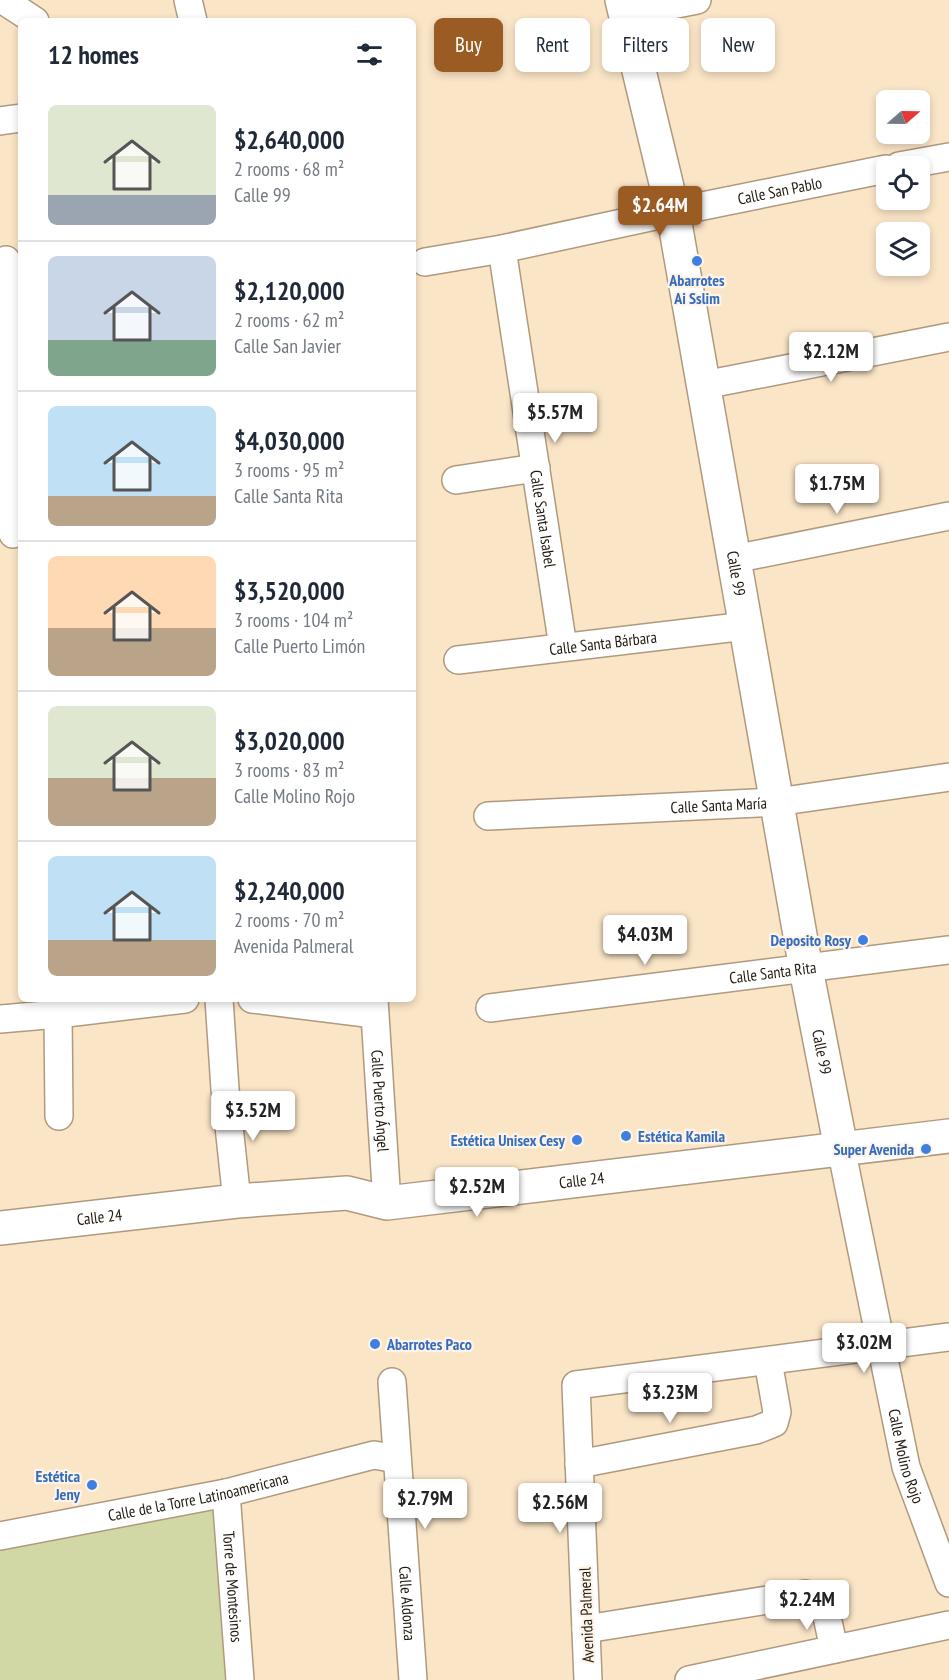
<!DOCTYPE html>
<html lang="en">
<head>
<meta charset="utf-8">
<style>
	:root { --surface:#fff; --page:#f2f2f3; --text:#1f2937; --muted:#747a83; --line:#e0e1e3; --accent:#9b5c24 }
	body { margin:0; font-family:"PT Sans Narrow",sans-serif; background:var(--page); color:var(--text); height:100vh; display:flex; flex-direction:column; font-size:22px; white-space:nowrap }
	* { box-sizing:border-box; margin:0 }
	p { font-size:20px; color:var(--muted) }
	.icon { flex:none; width:33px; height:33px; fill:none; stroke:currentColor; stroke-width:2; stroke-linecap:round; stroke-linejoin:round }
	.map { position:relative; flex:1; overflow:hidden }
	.side { position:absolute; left:18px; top:18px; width:398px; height:984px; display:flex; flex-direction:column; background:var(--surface); border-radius:9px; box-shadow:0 3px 9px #0003 }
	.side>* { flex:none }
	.top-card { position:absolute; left:434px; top:18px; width:424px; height:54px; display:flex; gap:12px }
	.needle { width:39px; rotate:70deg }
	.buttons { position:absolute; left:876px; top:90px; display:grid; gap:12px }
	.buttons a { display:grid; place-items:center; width:54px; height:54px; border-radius:9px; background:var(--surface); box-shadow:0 3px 9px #0003; font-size:30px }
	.price { position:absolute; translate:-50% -51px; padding:0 14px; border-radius:6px; background:#fff; color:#222; font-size:20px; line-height:39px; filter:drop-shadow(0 2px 3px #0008) }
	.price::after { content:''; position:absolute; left:50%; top:36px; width:18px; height:14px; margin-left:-9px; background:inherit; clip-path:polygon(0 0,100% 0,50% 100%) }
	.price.active { background:var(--accent); color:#fff }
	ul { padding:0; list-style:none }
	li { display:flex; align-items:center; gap:18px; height:150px; padding:0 30px }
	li+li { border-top:2px solid var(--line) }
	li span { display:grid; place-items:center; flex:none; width:168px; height:120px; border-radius:9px; color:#555 }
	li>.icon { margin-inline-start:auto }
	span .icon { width:72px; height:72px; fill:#fffc; stroke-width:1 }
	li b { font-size:26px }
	h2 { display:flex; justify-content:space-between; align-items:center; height:72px; padding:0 30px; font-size:26px }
	.pill { padding:0 21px; border-radius:9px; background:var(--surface); box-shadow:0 3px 9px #0003; font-size:21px; line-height:54px }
	.pill.active { background:var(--accent); color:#fff }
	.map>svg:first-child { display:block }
	.green { fill:#d1d8a6 }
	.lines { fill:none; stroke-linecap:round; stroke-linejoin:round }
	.minor-casing { stroke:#af9a7f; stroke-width:30 }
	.tertiary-casing { stroke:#af9a7f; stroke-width:36 }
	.minor { stroke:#fff; stroke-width:27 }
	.tertiary { stroke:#fff; stroke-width:33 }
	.shop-dot { fill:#3f7fe0; stroke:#fdf4e9; stroke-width:2 }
	.labels { text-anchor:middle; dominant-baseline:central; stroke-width:4.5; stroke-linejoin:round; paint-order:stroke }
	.street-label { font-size:16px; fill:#211a0f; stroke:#fdf4e9 }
	.shop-label { font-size:16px; font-weight:bold; fill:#366cbe; stroke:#fdf4e9; text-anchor:end }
</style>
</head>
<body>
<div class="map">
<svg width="949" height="1680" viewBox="0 0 949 1680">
	<rect width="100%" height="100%" fill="#fbe5c7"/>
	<path class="green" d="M226 1493 240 1680H0V1536Z"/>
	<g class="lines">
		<g class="minor-casing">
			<g id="minor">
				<path d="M3 0 35 21"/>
				<path d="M188 0 193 21"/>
				<path d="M626 14 697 0"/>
				<path d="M0 121 21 118"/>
				<path d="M899 166 949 157"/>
				<path id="s1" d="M502 249 563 647"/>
				<path d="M6 260 5 355 13 534"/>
				<path id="s2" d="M425 262 502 249 673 212 886 169"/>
				<path d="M704 385 949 337"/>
				<path d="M456 480 536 468"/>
				<path d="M734 559 949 516"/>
				<path id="s3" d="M458 660 746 626"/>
				<path id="s4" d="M488 816 777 802 949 777"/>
				<path d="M219 999 225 1089 237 1201"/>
				<path d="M252 999 374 1014"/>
				<path id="s5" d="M374 999 387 1203"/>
				<path id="s6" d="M490 1008 949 950"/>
				<path d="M58 1014 59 1116"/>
				<path d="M0 1019 58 1014 185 999"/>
				<path id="s7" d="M841 1148 906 1467 949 1583"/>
				<path id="s8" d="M392 1382 413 1680"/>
				<path d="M579 1464 756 1430 774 1423 777 1412 768 1361"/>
				<path id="s9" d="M226 1493 240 1680"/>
				<path id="s10" d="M0 1536 226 1493 374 1455 397 1459"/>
				<path d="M586 1629 805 1594 819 1599 826 1612 834 1649"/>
				<path d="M588 1680 576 1385 949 1337"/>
				<path d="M689 1680 949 1625"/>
			</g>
		</g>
		<g class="tertiary-casing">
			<g id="tertiary">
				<path id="s11" d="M622 0 673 212 806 969 841 1148"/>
				<path id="s12" d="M0 1228 237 1201 347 1193 387 1203 949 1136"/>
			</g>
		</g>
		<use href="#minor" class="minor"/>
		<use href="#tertiary" class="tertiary"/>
	</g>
	<g class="shop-dot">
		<circle cx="697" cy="261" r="6"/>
		<circle cx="863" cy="940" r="6"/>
		<circle cx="626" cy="1136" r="6"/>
		<circle cx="577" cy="1140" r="6"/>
		<circle cx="926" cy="1149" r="6"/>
		<circle cx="375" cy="1344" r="6"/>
		<circle cx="92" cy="1485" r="6"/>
	</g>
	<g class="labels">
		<g class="street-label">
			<text stroke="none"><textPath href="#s2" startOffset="362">Calle San Pablo</textPath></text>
			<text stroke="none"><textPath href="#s1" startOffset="273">Calle Santa Isabel</textPath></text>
			<text stroke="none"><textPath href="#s11" startOffset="585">Calle 99</textPath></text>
			<text stroke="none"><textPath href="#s3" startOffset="146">Calle Santa Bárbara</textPath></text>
			<text stroke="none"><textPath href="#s4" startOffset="231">Calle Santa María</textPath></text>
			<text stroke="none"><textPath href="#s6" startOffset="285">Calle Santa Rita</textPath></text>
			<text stroke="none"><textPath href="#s11" startOffset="1071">Calle 99</textPath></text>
			<text stroke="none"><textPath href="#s5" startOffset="102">Calle Puerto Ángel</textPath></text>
			<text stroke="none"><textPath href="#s12" startOffset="586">Calle 24</textPath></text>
			<text stroke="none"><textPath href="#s12" startOffset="100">Calle 24</textPath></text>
			<text stroke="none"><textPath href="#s7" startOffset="315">Calle Molino Rojo</textPath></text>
			<text stroke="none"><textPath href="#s10" startOffset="202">Calle de la Torre Latinoamericana</textPath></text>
			<text stroke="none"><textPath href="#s9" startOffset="94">Torre de Montesinos</textPath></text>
			<text stroke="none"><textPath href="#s8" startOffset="222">Calle Aldonza</textPath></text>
			<text transform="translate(586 1615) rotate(-92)">Avenida Palmeral</text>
		</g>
		<g class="shop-label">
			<text x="697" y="280" text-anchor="middle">Abarrotes<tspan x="697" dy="18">Ai Sslim</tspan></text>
			<text x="851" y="940">Deposito Rosy</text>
			<text x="638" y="1136" text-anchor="start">Estética Kamila</text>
			<text x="565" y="1140">Estética Unisex Cesy</text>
			<text x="914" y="1149">Super Avenida</text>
			<text x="387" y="1344" text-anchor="start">Abarrotes Paco</text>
			<text x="80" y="1476">Estética<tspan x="80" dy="18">Jeny</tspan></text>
		</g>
	</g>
</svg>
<div class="buttons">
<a><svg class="needle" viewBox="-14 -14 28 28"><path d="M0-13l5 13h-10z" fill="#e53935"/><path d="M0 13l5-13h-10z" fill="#747a83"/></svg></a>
<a><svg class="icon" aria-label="locate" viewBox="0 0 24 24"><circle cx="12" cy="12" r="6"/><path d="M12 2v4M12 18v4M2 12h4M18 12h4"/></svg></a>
<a><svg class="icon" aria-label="layers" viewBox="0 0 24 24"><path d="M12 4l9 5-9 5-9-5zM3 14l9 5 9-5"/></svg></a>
</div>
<b class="price active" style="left:660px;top:237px">$2.64M</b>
<b class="price" style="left:831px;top:383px">$2.12M</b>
<b class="price" style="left:555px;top:444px">$5.57M</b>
<b class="price" style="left:837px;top:515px">$1.75M</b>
<b class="price" style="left:645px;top:966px">$4.03M</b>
<b class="price" style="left:253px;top:1142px">$3.52M</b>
<b class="price" style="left:477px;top:1218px">$2.52M</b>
<b class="price" style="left:864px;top:1374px">$3.02M</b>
<b class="price" style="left:670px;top:1424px">$3.23M</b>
<b class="price" style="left:425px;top:1530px">$2.79M</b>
<b class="price" style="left:560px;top:1534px">$2.56M</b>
<b class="price" style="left:807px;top:1631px">$2.24M</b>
<div class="top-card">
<a class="pill active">Buy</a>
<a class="pill">Rent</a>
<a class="pill">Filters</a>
<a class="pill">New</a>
</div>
<section class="side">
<h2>12 homes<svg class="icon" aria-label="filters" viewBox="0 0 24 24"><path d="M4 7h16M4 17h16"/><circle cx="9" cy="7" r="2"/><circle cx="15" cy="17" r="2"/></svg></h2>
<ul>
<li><span style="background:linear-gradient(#dfe7d0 75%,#9aa5b1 0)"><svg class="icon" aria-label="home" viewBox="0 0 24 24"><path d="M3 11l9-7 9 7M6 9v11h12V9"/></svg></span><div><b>$2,640,000</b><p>2 rooms · 68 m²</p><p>Calle 99</p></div></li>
<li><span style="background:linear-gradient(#c9d6e8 70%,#7fa58c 0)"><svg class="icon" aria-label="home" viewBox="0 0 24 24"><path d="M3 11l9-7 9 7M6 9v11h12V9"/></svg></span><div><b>$2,120,000</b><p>2 rooms · 62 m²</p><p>Calle San Javier</p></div></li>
<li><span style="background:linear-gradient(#bfe0f5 75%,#b9a48a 0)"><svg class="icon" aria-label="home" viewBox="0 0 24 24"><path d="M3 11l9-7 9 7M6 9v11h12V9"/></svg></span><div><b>$4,030,000</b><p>3 rooms · 95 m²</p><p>Calle Santa Rita</p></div></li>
<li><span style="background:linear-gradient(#ffd9b3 60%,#b9a48a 0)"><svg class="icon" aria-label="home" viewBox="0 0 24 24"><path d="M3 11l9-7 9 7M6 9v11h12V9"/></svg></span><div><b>$3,520,000</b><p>3 rooms · 104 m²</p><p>Calle Puerto Limón</p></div></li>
<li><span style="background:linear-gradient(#dfe7d0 60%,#b9a48a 0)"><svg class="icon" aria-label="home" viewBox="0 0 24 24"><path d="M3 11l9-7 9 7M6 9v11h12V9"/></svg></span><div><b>$3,020,000</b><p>3 rooms · 83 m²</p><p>Calle Molino Rojo</p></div></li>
<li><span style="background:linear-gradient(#bfe0f5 70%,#b9a48a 0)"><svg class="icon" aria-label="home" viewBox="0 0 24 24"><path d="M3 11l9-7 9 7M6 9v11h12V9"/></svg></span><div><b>$2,240,000</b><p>2 rooms · 70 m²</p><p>Avenida Palmeral</p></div></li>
</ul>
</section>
</div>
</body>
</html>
